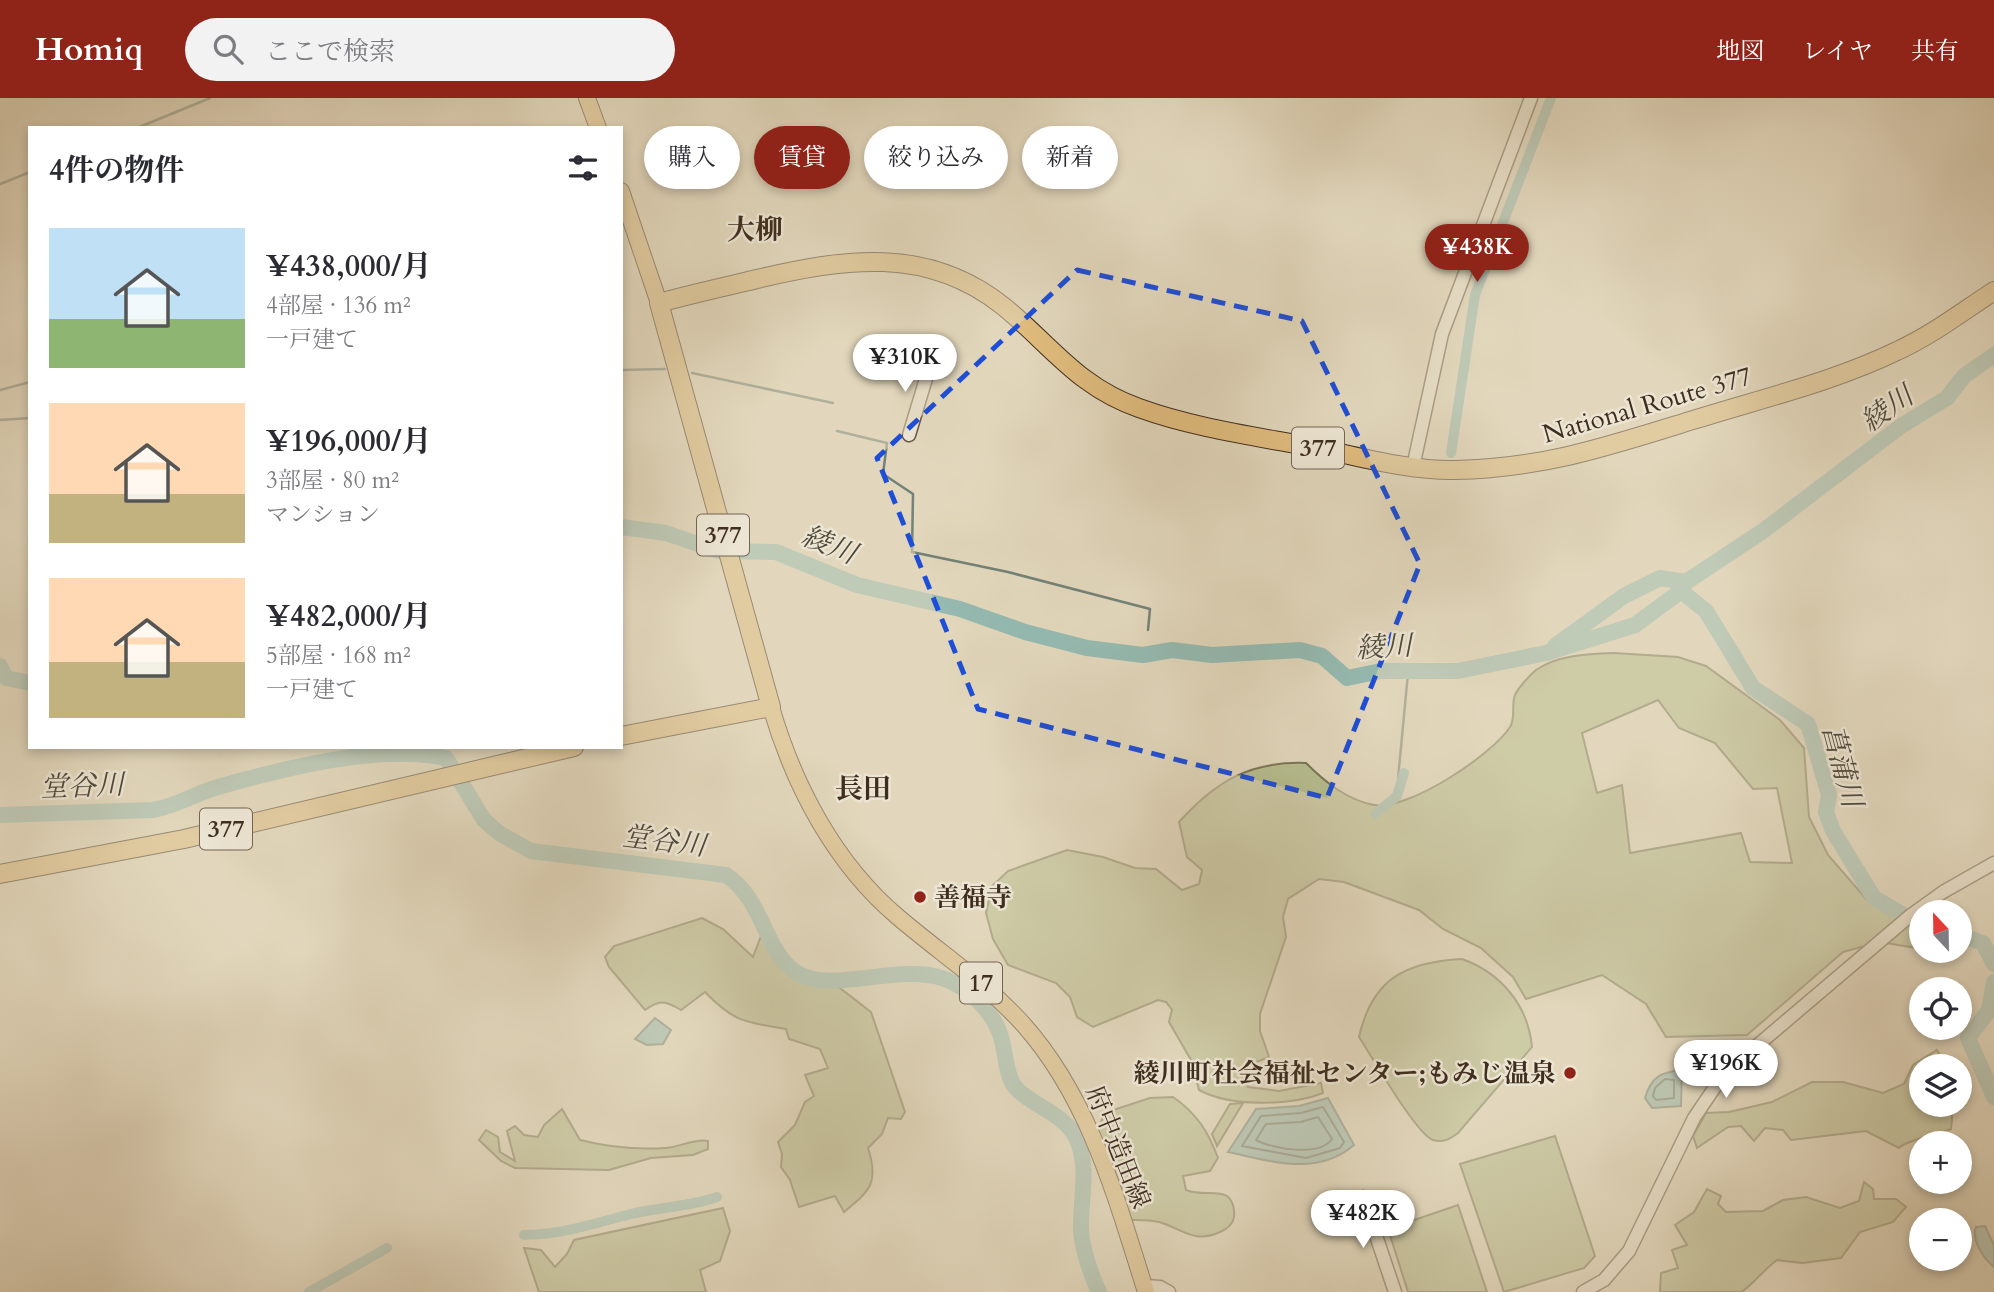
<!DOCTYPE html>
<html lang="ja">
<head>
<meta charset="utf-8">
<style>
	:root { --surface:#fff; --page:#f2f2f3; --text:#2b2b33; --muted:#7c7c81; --accent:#8f2418 }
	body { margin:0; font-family:Cardo,"Noto Serif JP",serif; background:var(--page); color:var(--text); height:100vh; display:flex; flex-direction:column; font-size:26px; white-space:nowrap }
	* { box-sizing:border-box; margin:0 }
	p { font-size:23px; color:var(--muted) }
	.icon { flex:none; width:38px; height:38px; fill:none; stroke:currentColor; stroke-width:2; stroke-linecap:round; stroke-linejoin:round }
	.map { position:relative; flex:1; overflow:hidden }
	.side { position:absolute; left:28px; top:28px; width:595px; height:623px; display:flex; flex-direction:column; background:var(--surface); border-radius:0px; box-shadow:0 4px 10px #0003 }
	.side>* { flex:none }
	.banner { position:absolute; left:644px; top:28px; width:665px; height:63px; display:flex; gap:14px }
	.needle { width:46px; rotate:338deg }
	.controls { position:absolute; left:1909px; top:802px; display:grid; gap:14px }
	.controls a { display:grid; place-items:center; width:63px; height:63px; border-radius:50%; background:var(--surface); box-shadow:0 4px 10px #0003; font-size:35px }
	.price { position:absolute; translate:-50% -60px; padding:0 16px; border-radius:24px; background:#fff; color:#222; font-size:23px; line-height:46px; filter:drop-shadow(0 2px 4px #0008) }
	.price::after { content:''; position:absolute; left:50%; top:42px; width:21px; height:16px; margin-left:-10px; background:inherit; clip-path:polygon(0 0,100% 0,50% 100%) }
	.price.active { background:var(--accent); color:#fff }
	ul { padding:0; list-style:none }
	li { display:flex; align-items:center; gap:21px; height:175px; padding:0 21px }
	li span { display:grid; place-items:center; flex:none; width:196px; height:140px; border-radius:0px; color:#555 }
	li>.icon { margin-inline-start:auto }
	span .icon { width:84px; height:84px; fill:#fffc; stroke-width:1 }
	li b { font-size:30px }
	h2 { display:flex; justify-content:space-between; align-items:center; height:84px; padding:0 21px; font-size:30px }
	.pill { padding:0 24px; border-radius:32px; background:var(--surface); box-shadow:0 4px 10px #0003; font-size:24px; line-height:63px }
	.pill.active { background:var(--accent); color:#fff }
	header { display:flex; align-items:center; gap:42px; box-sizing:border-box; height:98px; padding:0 35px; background:var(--accent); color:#fff }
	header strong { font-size:33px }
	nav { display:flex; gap:38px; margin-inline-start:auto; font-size:24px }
	.search { width:490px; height:63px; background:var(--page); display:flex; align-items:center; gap:18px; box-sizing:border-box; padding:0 24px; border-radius:38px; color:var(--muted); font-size:26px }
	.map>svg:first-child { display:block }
	.green { fill:#b6bd8f; stroke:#7a7657; stroke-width:2; fill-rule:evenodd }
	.water { fill:#95bab1; stroke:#738277; stroke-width:2 }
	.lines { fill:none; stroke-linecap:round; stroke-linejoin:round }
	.shore { stroke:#6a7468; stroke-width:2 }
	.stream { stroke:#738277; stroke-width:2.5 }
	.canal { stroke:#95bab1; stroke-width:10 }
	.river { stroke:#95bab1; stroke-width:16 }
	.tertiary-casing { stroke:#685846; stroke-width:15 }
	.primary-casing { stroke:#3f2e1f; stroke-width:18 }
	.trunk-casing { stroke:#3f2e1f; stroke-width:20 }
	.tertiary { stroke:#ece5d3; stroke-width:12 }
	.primary { stroke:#e1bc7e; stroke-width:16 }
	.trunk { stroke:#e1bc7e; stroke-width:18 }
	.marked { fill:none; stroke:#1d4ed8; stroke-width:5; stroke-dasharray:14 9; stroke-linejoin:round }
	.poi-dot { fill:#8f2418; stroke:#ece5d3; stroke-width:2.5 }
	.labels { text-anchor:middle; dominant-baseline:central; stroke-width:5; stroke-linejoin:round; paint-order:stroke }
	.shield { fill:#ece5d3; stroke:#736555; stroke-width:2 }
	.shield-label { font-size:24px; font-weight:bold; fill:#3f2e1f }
	.street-label { font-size:26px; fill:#3f2e1f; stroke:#ece5d3 }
	.poi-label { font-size:26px; font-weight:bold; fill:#3f2e1f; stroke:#ece5d3; text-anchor:start }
	.neighbourhood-label { font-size:28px; font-weight:bold; fill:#3f2e1f; stroke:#ece5d3 }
	.water-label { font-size:28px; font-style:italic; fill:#504a3c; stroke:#ece5d3 }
</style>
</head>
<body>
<header>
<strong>Homiq</strong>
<div class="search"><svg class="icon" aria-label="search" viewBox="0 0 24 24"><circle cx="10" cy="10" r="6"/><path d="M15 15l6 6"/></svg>ここで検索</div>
<nav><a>地図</a><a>レイヤ</a><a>共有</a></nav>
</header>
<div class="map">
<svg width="1994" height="1194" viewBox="0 0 1994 1194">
	<rect width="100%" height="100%" fill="#e2d7bc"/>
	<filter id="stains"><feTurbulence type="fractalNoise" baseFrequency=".00286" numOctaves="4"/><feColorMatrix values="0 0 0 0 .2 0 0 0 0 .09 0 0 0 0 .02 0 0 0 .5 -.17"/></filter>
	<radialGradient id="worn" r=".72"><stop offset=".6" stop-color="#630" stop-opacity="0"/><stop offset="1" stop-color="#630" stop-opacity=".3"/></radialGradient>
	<g class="green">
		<path d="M1614 555 1678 559 1706 568 1780 622 1804 650 1809 719 1828 757 1867 802 1921 830 1922 851 1880 844 1843 854 1747 937 1666 939 1646 906 1602 877 1526 901 1513 879 1481 850 1443 831 1419 812 1344 784 1319 781 1288 801 1283 819 1286 839 1260 916V933L1269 959 1249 967 1242 977 1248 989 1279 993 1321 985 1323 995C1290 1008 1230 1009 1199 992L1191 962 1169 924 1172 912 1166 904 1158 902 1093 929 1077 919 1070 899 1056 885 1008 867 993 841 986 815 992 788 1008 773 1067 752 1103 759 1135 770 1156 771 1182 792 1199 786 1202 772 1187 759 1179 724C1216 683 1250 663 1306 665 1325 684 1347 702 1374 707 1408 713 1492 657 1510 629 1516 620 1511 606 1515 597 1518 590 1530 577 1536 572 1558 557 1588 556 1614 555ZM1658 602 1679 630 1715 645 1753 691 1777 690 1792 765 1750 764 1741 735 1630 755 1622 687 1597 695 1582 635Z"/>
		<path d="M702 820 723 831 753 859 763 833 776 858 795 878 836 887 871 914 905 1014 901 1021 888 1020 882 1036 868 1050C879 1084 871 1092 844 1114L835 1098 799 1109 790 1082 781 1069 782 1056 778 1044 795 1027 805 1004 814 998 805 977 828 970 820 951 789 941 786 931C745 924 735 925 705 894L681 912C666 903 660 901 645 912L609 869 605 859 614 848Z"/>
		<path d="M1462 861C1501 875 1528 907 1532 949L1458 1035C1450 1041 1443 1045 1433 1042 1416 1036 1371 957 1359 939 1372 881 1405 864 1462 861Z"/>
		<path d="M1937 952 1946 968H1922V1006H1957L1953 1009 1951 1031C1937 1037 1906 1042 1899 1050L1866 1033 1791 1042 1783 1032 1765 1030 1754 1043 1741 1028 1728 1029 1697 1050 1693 1038 1706 1015 1729 1014 1772 1004 1812 984H1843L1883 995 1904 986 1913 967Z"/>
		<path d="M1173 999C1197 1016 1208 1033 1218 1060L1210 1073 1183 1078 1186 1092C1199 1098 1221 1092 1228 1099 1233 1103 1235 1113 1234 1119 1233 1127 1227 1131 1220 1134 1194 1146 1183 1131 1159 1124 1148 1121 1136 1122 1126 1122L1097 1037 1104 1015 1150 1000Z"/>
		<path d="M1243 1005 1217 1048 1212 1036 1230 1006Z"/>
		<path d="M562 1011 580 1042C608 1049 637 1052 666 1050 680 1049 696 1040 708 1043V1051L693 1057 651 1060 609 1072 515 1070 501 1063 479 1042 486 1032 498 1039 500 1054 515 1063 507 1033 515 1028 524 1037 538 1039 544 1027Z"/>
		<path d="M1555 1038 1595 1158 1584 1170 1504 1194 1460 1066Z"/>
		<path d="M1864 1084 1873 1091 1874 1101H1896L1906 1109 1893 1124 1860 1134 1841 1160 1802 1165 1777 1162C1764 1171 1751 1189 1741 1194H1660L1661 1175 1678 1170 1672 1152 1687 1147 1675 1127 1694 1114 1707 1091 1721 1098 1718 1106 1726 1114 1763 1113 1783 1102 1806 1099 1840 1110 1859 1103Z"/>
		<path d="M1458 1107 1487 1194H1408L1388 1131Z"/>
		<path d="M723 1110 730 1133 720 1163 700 1172 706 1194H539L524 1150 541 1152 555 1169 567 1156 574 1142Z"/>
	</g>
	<g class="water">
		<path d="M655 920 671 932 663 946 647 947 635 941Z"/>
		<path d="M1682 972 1681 1008 1652 1010 1645 1000C1651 979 1661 974 1682 972Z"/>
		<path d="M1328 1000 1354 1047C1317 1079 1271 1063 1228 1054L1256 1011 1299 1008Z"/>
		<path d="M1985 1128 1994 1147V1169C1984 1161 1971 1142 1976 1129Z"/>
	</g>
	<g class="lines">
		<g class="shore">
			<path d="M1665 981 1674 982V1000L1656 1002 1653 998 1655 990Z"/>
			<path d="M1323 1009 1344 1044 1340 1050 1306 1060 1242 1048 1261 1018 1301 1015Z"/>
			<path d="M1318 1019 1332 1041C1320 1059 1273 1051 1256 1042L1266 1026 1301 1024Z"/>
		</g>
		<g class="stream">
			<path d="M137 30 210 0"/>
			<path d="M0 86 30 74"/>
			<path d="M621 272 665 271"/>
			<path d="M692 275 833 305"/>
			<path d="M0 292 30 284"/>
			<path d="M0 322 30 320"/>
			<path d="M837 333 887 345 883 376 913 396 912 454 1008 474 1150 511 1148 532"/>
			<path d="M1401 688 1398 681 1408 575"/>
		</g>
		<g class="canal">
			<path d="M1451 355 1475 197 1551 0"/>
			<path d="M1375 716 1397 698 1404 675"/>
			<path d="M524 1137C562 1137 595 1125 631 1116 660 1109 689 1109 717 1099"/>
			<path d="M309 1194 387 1150"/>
		</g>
		<g class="river">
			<path d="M621 429 666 435 718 453 776 454 857 487 960 511 1025 534 1087 550 1143 557 1172 552 1212 557 1300 552 1322 558 1347 580 1381 573H1458L1546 555 1635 527 1681 493 1686 484 1763 433 1901 328 1947 300 1964 278 1994 257"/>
			<path d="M1681 493 1706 513 1753 590 1808 626 1829 697 1826 714 1833 733 1874 800 1922 828"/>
			<path d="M1555 548 1624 498 1660 480 1686 484"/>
			<path d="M0 568 6 580 30 585"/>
			<path d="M0 717 153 712C177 708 196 695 218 689 286 670 377 646 446 660L484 722 499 735 531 753 726 777C766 803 764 859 801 877 835 894 899 866 942 880 969 889 996 916 1002 943 1006 958 1006 977 1015 989 1032 1009 1068 1016 1078 1044 1089 1072 1080 1104 1081 1133 1083 1155 1090 1174 1099 1194"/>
			<path d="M1960 837 1983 845 1994 866"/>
			<path d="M1994 884 1989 912 1968 940 1994 999"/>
		</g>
		<g class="tertiary-casing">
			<g id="tertiary">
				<path d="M909 337 931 264"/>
				<path d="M1413 369 1442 236 1531 0"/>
				<path d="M1363 1099 1395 1194"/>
				<path d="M1144 1188 1160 1189 1169 1194"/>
				<path d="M1583 1194 1604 1182 1629 1153 1694 1020 1715 989 1753 951 1911 817 1943 794 1994 765"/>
			</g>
		</g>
		<g class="primary-casing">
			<g id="primary">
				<path d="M587 0 598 30"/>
				<path d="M621 93 659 205"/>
				<path d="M771 609C794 688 835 766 898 819 940 855 986 885 1023 926 1090 1001 1116 1100 1146 1194"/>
			</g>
		</g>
		<g class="trunk-casing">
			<g id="trunk">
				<path d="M621 638 771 609 659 205C691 196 724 189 757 181 844 161 926 147 1003 208 1051 247 1078 289 1139 310 1197 331 1261 339 1321 351 1365 360 1411 373 1455 372 1545 370 1609 348 1693 322 1760 301 1833 284 1897 253 1932 237 1962 214 1994 193"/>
				<path d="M0 776 184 741 574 649"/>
			</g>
		</g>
		<use href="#tertiary" class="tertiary"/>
		<use href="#primary" class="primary"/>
		<use href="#trunk" class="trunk"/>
	</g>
	<path d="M0 0H1994V1194H0ZM1077 172 1302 223 1420 466 1327 700 978 611 877 360Z" fill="#e2d7bc" fill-opacity=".55" fill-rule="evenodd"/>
	<path class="marked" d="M1077 172 1302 223 1420 466 1327 700 978 611 877 360Z"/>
	<g class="poi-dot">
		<circle cx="920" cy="799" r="7"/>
		<circle cx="1570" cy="975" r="7"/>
	</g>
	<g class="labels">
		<g class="shield">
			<rect x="1292" y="329.5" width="52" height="41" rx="5"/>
			<rect x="697" y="416.5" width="52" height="41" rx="5"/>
			<rect x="200" y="710.5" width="52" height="41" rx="5"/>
			<rect x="960" y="864.5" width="42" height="41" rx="5"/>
		</g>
		<g class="shield-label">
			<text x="1318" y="350">377</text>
			<text x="723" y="437">377</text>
			<text x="226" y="731">377</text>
			<text x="981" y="885">17</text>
		</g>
		<g class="street-label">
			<text transform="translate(1647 307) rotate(-16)">National Route 377</text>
			<text transform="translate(1118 1049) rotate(68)">府中造田線</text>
		</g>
		<g class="poi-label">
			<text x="934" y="799">善福寺</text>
			<text x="1556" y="975" text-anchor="end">綾川町社会福祉センター;もみじ温泉</text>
		</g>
		<g class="neighbourhood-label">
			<text x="755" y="132">大柳</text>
			<text x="863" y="691">長田</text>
		</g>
		<g class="water-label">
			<text transform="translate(1887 311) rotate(-35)">綾川</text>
			<text transform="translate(829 447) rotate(22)">綾川</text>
			<text transform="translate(1384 549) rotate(-3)">綾川</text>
			<text transform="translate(1842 668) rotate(75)">菖蒲川</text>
			<text transform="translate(82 688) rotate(-2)">堂谷川</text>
			<text transform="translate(664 743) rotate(7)">堂谷川</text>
		</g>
	</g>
	<rect width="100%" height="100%" filter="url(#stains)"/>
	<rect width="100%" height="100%" fill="url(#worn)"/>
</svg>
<div class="controls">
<a><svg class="needle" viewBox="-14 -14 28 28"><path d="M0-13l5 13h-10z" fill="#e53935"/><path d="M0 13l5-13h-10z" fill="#7c7c81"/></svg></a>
<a><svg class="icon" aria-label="locate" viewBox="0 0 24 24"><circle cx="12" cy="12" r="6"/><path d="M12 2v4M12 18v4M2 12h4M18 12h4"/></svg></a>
<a><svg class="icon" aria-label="layers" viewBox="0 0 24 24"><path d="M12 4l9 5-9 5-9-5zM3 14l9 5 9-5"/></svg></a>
<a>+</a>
<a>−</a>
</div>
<b class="price active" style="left:1477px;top:186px">¥438K</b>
<b class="price" style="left:905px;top:296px">¥310K</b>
<b class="price" style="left:1726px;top:1002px">¥196K</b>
<b class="price" style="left:1363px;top:1152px">¥482K</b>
<div class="banner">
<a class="pill">購入</a>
<a class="pill active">賃貸</a>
<a class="pill">絞り込み</a>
<a class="pill">新着</a>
</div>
<section class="side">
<h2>4件の物件<svg class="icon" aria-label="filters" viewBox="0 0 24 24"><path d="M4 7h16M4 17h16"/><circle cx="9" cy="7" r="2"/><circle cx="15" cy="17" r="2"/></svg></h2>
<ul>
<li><span style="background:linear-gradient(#bfe0f5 65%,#8fb573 0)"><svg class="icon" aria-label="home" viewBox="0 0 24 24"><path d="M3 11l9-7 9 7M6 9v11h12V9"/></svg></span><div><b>¥438,000/月</b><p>4部屋 · 136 m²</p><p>一戸建て</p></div></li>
<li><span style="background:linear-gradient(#ffd9b3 65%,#c2b280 0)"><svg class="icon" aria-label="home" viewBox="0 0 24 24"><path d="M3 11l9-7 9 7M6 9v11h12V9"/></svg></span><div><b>¥196,000/月</b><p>3部屋 · 80 m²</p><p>マンション</p></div></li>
<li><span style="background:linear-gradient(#ffd9b3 60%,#c2b280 0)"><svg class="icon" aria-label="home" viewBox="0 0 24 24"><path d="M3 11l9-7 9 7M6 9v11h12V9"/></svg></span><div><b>¥482,000/月</b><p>5部屋 · 168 m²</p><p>一戸建て</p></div></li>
</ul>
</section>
</div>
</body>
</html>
